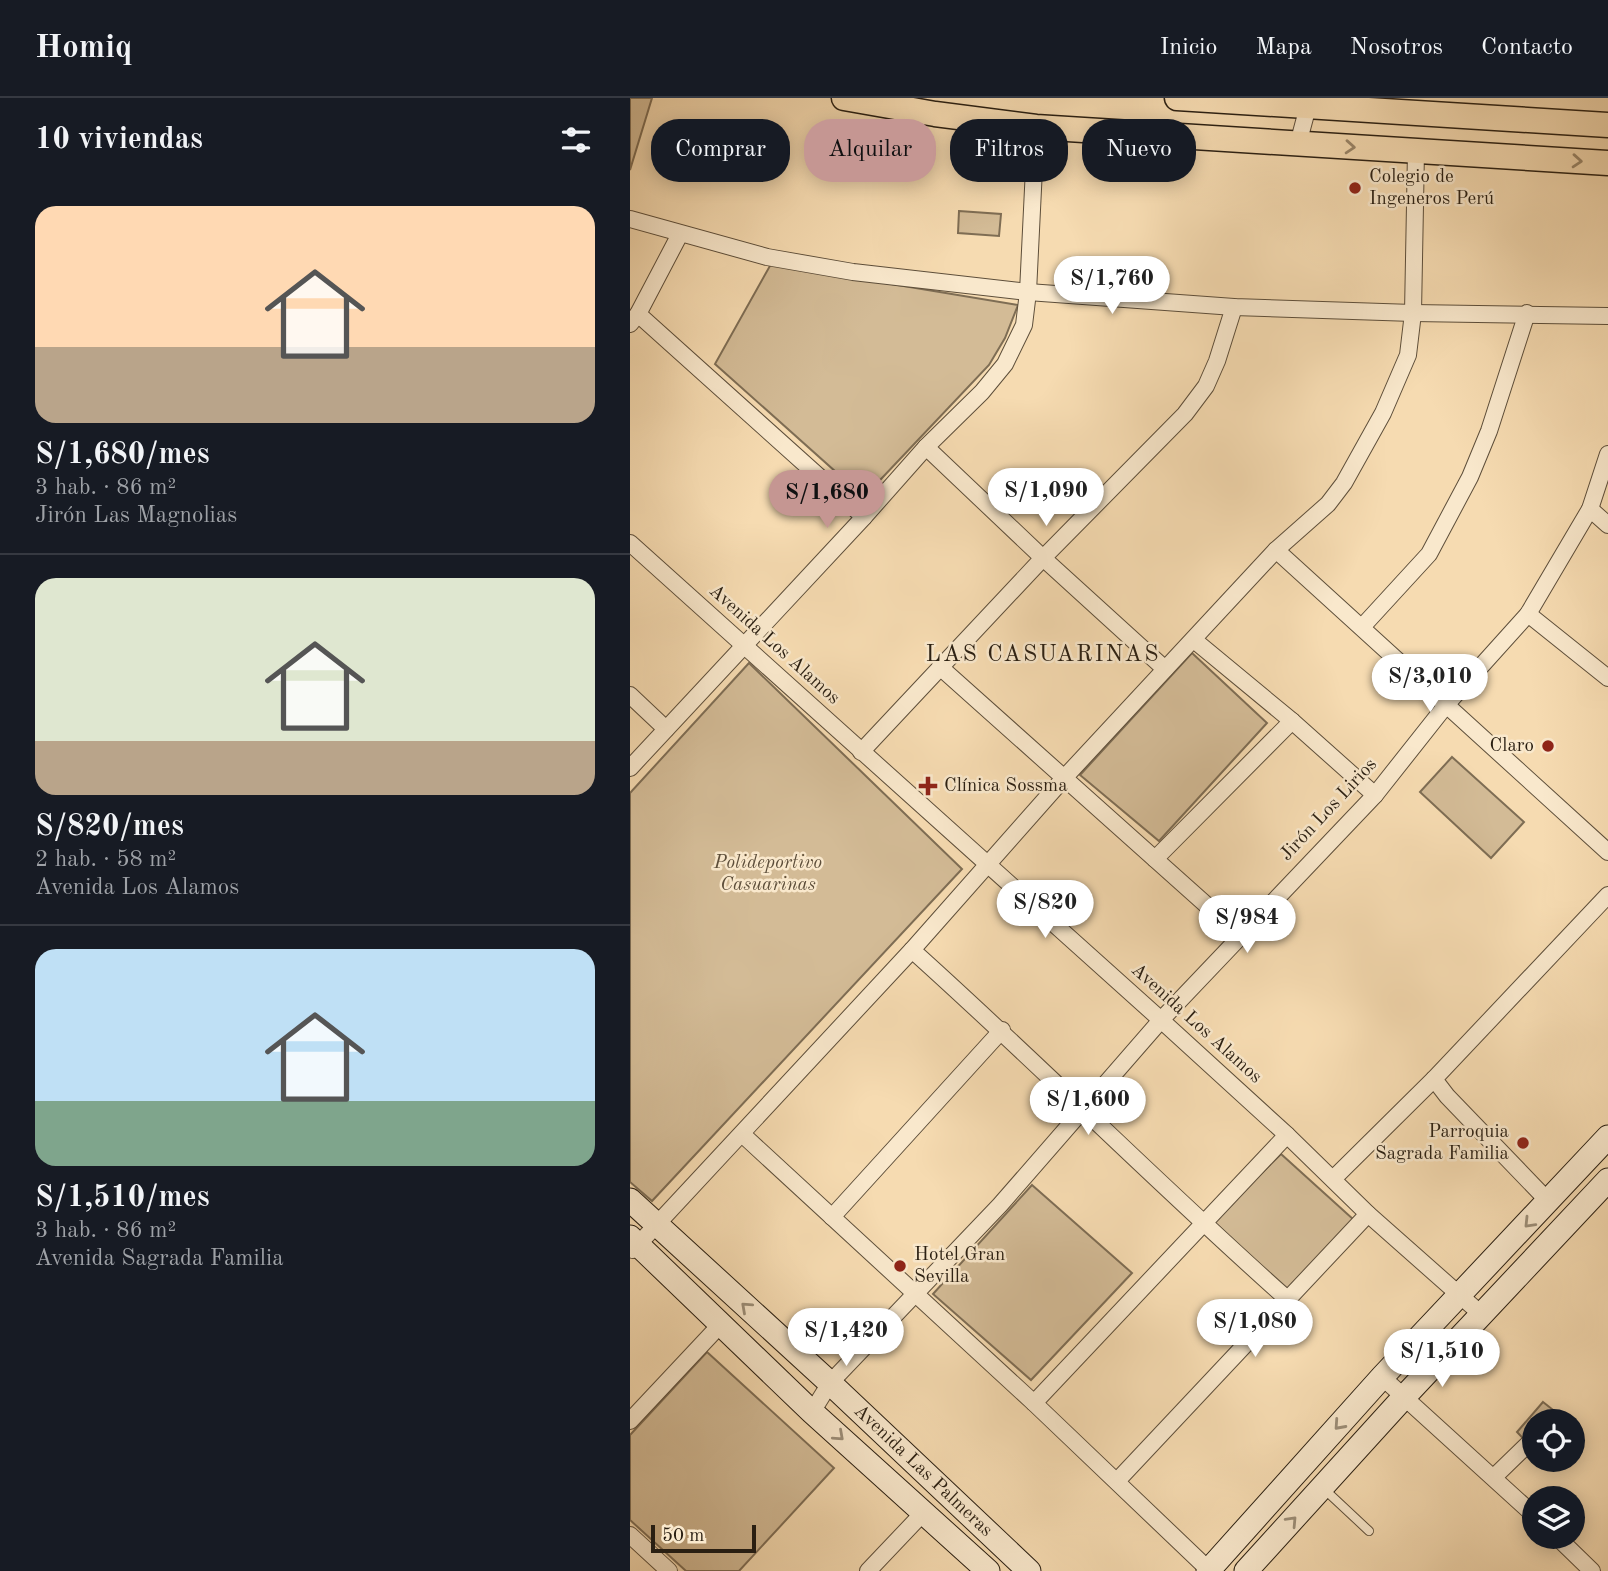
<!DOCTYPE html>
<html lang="es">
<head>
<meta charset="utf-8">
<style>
	:root { --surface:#171b24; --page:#242831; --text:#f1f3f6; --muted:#9ea1a6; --line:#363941; --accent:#c59692 }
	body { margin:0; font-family:"Old Standard TT",serif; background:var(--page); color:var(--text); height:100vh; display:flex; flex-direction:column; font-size:26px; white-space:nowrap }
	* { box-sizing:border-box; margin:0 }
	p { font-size:23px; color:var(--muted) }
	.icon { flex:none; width:38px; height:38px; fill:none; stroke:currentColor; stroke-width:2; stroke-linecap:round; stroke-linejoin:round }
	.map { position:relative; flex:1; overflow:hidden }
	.drawer { display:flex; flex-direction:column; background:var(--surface); width:630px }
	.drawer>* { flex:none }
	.top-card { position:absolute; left:21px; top:21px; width:665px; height:63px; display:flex; gap:14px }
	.tools { position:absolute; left:892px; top:1311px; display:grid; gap:14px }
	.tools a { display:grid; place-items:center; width:63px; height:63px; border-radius:50%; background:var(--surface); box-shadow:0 4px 18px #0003; font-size:35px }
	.scale { position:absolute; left:21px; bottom:18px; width:105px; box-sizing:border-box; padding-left:7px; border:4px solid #2a1f12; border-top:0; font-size:19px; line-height:24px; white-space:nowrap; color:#2a1f12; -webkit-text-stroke:5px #f9e8cc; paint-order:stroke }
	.price { position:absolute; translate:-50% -60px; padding:0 16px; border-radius:24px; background:#fff; color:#222; font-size:23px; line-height:46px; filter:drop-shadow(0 2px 4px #0008) }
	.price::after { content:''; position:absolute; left:50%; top:42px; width:21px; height:16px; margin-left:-10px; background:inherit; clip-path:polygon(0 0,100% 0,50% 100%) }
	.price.on { background:var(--accent); color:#111 }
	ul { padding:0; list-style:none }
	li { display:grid; align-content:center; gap:14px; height:371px; padding:0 35px }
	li+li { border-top:2px solid var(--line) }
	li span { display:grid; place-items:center; height:217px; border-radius:21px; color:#555 }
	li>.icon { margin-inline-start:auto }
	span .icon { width:126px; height:126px; fill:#fffc; stroke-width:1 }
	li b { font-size:30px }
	h2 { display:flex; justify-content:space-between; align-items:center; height:84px; padding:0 35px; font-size:30px }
	.tag { padding:0 24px; border-radius:28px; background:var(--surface); box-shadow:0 4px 18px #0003; font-size:24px; line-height:63px }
	.tag.on { background:var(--accent); color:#111 }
	header { display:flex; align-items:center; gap:42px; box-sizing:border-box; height:98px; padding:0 35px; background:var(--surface); border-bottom:2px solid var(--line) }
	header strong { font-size:33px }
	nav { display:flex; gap:38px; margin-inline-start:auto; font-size:24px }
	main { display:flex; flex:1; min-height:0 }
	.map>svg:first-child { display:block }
	.green { fill:#d3bb96; stroke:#7e6d54; stroke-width:2 }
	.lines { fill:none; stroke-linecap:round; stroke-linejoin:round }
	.service-casing { stroke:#5d4e3a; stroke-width:10 }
	.minor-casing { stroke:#5d4e3a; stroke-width:18 }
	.secondary-casing { stroke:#2a1f12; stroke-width:25 }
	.primary-casing { stroke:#2a1f12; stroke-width:27 }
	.service { stroke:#f9e8cc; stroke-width:8 }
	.minor { stroke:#f9e8cc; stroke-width:16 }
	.secondary { stroke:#f9e8cc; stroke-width:23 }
	.primary { stroke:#f6dbb1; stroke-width:24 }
	.oneway { stroke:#9a8669 }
	.oneway2 { stroke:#9c8e78 }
	.poi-dot { fill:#8f2418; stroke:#f9e8cc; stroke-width:2.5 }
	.labels { text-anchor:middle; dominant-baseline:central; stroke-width:5; stroke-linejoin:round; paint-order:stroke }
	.poi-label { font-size:19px; fill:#2a1f12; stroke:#f9e8cc; text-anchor:start }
	.street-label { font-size:19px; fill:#2a1f12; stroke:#f9e8cc }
	.park-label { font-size:19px; font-style:italic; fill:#5d4e3a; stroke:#f9e8cc }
	.quarter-label { font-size:23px; letter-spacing:2px; fill:#2a1f12; stroke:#f9e8cc }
</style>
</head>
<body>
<header>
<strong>Homiq</strong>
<nav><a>Inicio</a><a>Mapa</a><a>Nosotros</a><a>Contacto</a></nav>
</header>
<main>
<section class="drawer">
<h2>10 viviendas<svg class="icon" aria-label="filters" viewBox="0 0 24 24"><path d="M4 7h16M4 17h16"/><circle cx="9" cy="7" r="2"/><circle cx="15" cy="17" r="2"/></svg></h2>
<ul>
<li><span style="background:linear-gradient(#ffd9b3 65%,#b9a48a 0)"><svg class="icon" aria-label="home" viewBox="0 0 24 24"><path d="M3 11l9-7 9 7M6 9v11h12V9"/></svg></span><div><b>S/1,680/mes</b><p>3 hab. · 86 m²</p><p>Jirón Las Magnolias</p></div></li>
<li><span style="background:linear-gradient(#dfe7d0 75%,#b9a48a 0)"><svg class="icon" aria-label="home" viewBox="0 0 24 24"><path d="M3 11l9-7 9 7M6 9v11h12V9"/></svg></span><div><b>S/820/mes</b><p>2 hab. · 58 m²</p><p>Avenida Los Alamos</p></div></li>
<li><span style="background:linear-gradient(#bfe0f5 70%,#7fa58c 0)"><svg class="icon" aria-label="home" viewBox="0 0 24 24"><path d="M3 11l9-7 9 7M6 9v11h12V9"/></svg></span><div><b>S/1,510/mes</b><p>3 hab. · 86 m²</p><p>Avenida Sagrada Familia</p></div></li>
</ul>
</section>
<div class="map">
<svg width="978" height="1473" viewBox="0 0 978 1473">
	<rect width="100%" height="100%" fill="#f6dbb1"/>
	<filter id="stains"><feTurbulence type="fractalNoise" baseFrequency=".00286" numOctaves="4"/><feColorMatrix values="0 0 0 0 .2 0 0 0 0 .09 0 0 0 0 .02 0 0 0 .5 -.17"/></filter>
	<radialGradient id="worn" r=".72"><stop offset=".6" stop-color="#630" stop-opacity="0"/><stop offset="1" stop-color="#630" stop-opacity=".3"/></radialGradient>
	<g class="green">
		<path d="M0 0H22L0 72Z"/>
		<path d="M329 113 371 116 369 138 328 135Z"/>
		<path d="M141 166 388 207 375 240 359 267 234 399 85 266Z"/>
		<path d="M562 555 637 625 529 743 450 677Z"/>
		<path d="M119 565 332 771 22 1103 0 1084V695Z"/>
		<path d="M822 659 894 724 861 760 790 694Z"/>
		<path d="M651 1056 724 1122 657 1192 583 1123Z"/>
		<path d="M402 1087 502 1175 401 1282 303 1196Z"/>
		<path d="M77 1254 204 1370 109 1473H56L0 1422V1337Z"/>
		<path d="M913 1304 937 1323H905V1353L887 1334Z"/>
	</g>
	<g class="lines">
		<g class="service-casing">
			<path id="service" d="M693 1390 739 1433"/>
		</g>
		<g class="minor-casing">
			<g id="minor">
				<path d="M668 46 680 1"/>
				<path d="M0 121 137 159 223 174 398 194 604 209 783 215 978 218"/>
				<path d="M8 216 234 419"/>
				<path d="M0 226 8 216 50 136"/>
				<path d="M296 349 413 460 535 571"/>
				<path d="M960 411 978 427"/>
				<path d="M0 445 531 922 657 1037 738 1116 851 1216"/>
				<path d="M646 452 978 754"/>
				<path d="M898 516 978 580"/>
				<path d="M732 529 799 456 840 379 859 333 897 215"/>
				<path d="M564 542 662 623 745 697"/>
				<path d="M310 569 610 837"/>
				<path d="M0 597 36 631"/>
				<path d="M231 654 413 460 555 316 576 288 587 263 604 209"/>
				<path d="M0 670 234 419 296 349 352 294 375 266 394 227 398 194 406 29"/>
				<path d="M525 761 662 623"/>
				<path d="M282 852C409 966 529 1087 656 1200"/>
				<path d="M112 1036 404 1305 580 1473"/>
				<path d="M703 1081 804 981"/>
				<path d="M919 1104 817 998 804 981 978 797"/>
				<path d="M202 1119 372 932"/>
				<path d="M3 1152 282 852 435 679 646 452 698 406 714 385 753 315 778 257 783 215 786 53"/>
				<path d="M752 1279 905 1418"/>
				<path d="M404 1305 657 1037"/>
				<path d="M182 1314 200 1285 370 1107 531 922 745 697 817 606 898 516 960 411 978 356"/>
				<path d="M0 1323 91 1226"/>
				<path d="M864 1379 897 1347"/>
				<path d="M487 1383 738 1116"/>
				<path d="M0 1437 39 1473"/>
				<path d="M926 1438 962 1473"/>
				<path d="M238 1473 294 1414"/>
			</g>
		</g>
		<g class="secondary-casing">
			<g id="secondary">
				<path id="s1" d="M0 1102 200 1285 399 1473"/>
				<path d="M0 1139 182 1314 358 1473"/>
				<path d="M578 1473 752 1279 978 1039"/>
				<path d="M616 1473 774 1299 978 1082"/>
			</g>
		</g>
		<g class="primary-casing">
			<g id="primary">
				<path d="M214 0 305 16 406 29 978 65"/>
				<path d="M547 0 978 27"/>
			</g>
		</g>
		<use href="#service" class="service"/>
		<use href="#minor" class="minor"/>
		<use href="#secondary" class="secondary"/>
		<use href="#primary" class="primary"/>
	</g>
	<defs><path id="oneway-chevron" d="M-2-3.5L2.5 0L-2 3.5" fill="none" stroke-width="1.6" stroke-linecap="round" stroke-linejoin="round" transform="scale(1.75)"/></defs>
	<g class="oneway">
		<use href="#oneway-chevron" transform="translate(720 49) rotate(4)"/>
		<use href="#oneway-chevron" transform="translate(947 63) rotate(4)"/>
	</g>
	<g class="oneway2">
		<use href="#oneway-chevron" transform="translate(899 1125) rotate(134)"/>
		<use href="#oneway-chevron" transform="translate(116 1209) rotate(-138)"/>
		<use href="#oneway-chevron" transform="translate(709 1327) rotate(132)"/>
		<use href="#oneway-chevron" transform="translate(209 1338) rotate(42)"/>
		<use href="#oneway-chevron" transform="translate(662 1423) rotate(-47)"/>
	</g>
	<g class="poi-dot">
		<circle cx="725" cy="90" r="7"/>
		<circle cx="918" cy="648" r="7"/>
		<path d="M294.5 677.5h7v7h7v7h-7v7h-7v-7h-7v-7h7z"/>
		<circle cx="893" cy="1045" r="7"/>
		<circle cx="270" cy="1168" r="7"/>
	</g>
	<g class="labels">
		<g class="poi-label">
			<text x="739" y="79">Colegio de<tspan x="739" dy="22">Ingeneros Perú</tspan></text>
			<text x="904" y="648" text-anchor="end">Claro</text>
			<text x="314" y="688">Clínica Sossma</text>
			<text x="879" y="1034" text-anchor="end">Parroquia<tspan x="879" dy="22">Sagrada Familia</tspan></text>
			<text x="284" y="1157">Hotel Gran<tspan x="284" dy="22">Sevilla</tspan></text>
		</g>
		<g class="street-label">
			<text transform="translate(144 547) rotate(42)">Avenida Los Alamos</text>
			<text transform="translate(699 712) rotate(-47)">Jirón Los Lirios</text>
			<text transform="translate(566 926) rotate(42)">Avenida Los Alamos</text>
			<text stroke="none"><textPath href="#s1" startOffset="399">Avenida Las Palmeras</textPath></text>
		</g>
		<g class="park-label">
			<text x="138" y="765">Polideportivo<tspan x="138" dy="22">Casuarinas</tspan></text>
		</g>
		<g class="quarter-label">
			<text x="413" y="556">LAS CASUARINAS</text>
		</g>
	</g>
	<rect width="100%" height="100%" filter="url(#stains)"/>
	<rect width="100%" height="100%" fill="url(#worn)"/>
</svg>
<div class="tools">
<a><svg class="icon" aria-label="locate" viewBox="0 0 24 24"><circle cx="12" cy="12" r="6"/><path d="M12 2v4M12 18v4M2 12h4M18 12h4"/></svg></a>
<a><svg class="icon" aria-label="layers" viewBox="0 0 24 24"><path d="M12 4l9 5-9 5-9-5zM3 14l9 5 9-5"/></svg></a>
</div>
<div class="scale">50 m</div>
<b class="price" style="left:482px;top:218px">S/1,760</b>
<b class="price" style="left:416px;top:430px">S/1,090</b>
<b class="price on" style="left:197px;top:432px">S/1,680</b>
<b class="price" style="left:800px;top:616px">S/3,010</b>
<b class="price" style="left:415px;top:842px">S/820</b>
<b class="price" style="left:617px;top:857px">S/984</b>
<b class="price" style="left:458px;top:1039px">S/1,600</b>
<b class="price" style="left:625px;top:1261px">S/1,080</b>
<b class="price" style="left:216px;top:1270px">S/1,420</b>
<b class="price" style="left:812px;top:1291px">S/1,510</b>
<div class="top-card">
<a class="tag">Comprar</a>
<a class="tag on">Alquilar</a>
<a class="tag">Filtros</a>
<a class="tag">Nuevo</a>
</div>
</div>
</main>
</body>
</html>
